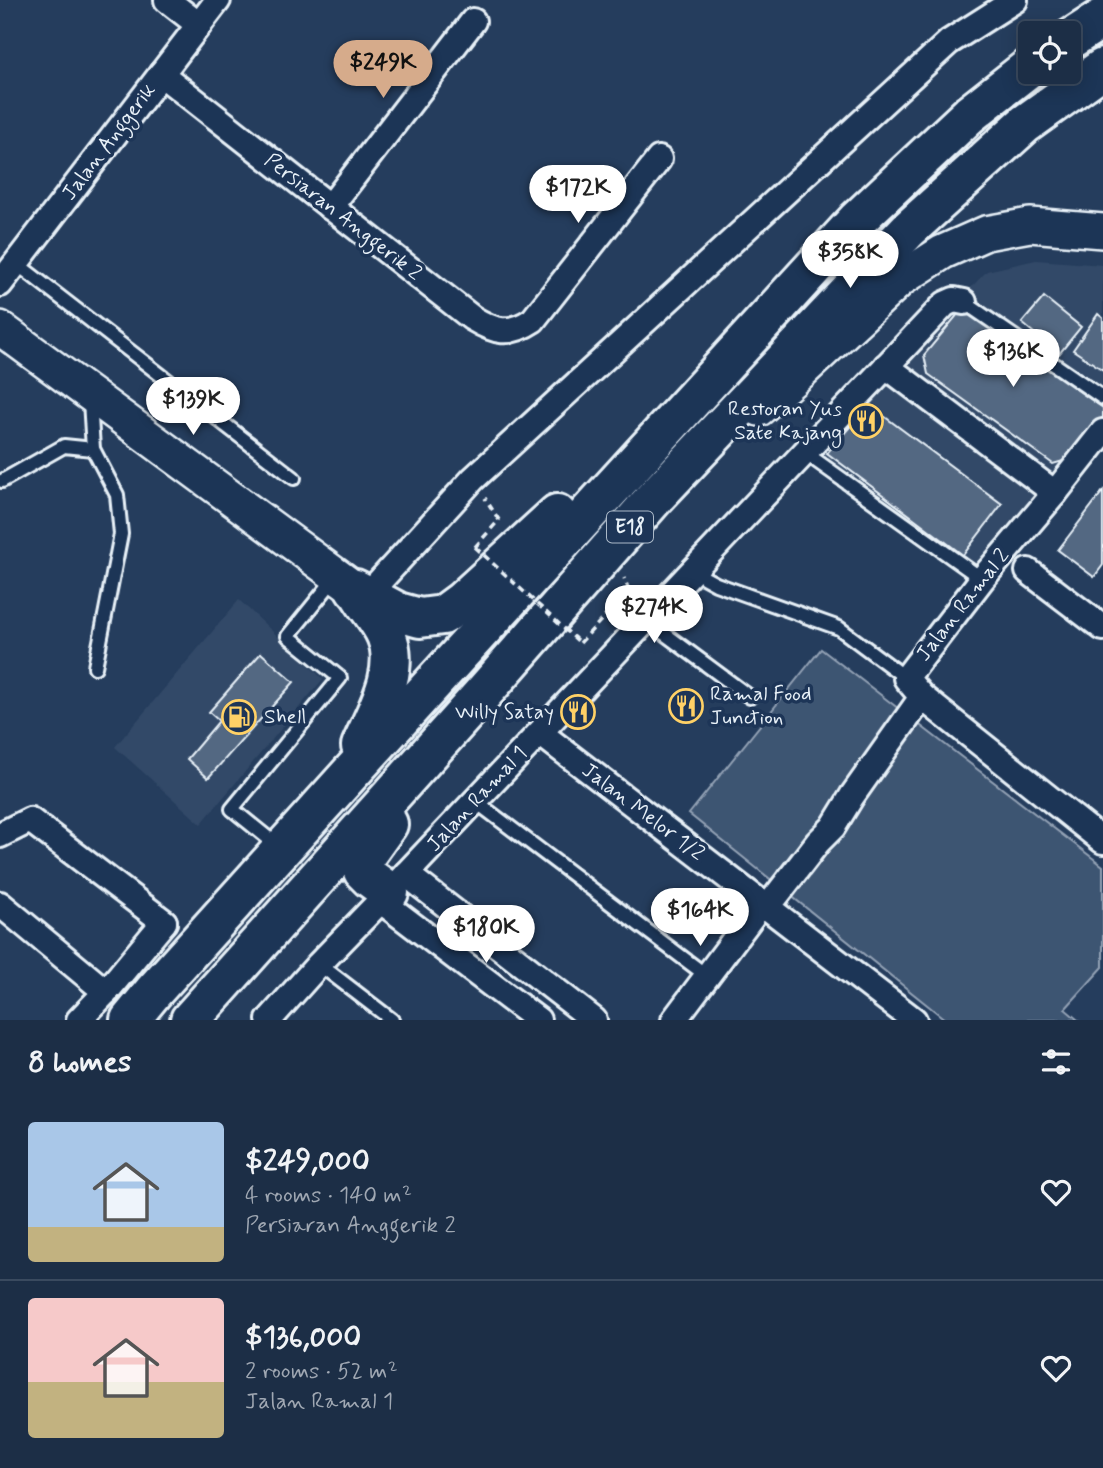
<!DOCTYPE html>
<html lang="en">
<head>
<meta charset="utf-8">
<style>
	:root { --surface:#1c2e46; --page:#25364d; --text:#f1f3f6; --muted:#a0a8b3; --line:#3a4a5f; --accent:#d6ab8b }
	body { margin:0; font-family:Mynerve,sans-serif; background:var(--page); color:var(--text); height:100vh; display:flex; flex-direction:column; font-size:26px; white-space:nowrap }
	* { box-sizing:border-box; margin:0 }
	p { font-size:23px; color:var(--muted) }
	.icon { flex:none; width:38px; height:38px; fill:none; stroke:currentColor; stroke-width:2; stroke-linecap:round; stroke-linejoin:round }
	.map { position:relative; height:1020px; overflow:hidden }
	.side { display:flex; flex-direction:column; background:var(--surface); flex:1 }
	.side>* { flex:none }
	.controls { position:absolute; left:1018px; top:21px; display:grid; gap:14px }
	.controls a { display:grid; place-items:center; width:63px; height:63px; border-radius:7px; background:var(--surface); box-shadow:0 4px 18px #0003,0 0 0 2px var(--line); font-size:35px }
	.price { position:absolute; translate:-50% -60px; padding:0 16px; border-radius:24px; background:#fff; color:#222; font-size:23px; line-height:46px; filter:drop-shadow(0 2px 4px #0008) }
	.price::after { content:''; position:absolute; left:50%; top:42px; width:21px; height:16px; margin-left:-10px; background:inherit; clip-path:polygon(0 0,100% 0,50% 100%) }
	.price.on { background:var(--accent); color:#111 }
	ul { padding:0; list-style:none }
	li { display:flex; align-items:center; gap:21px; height:175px; padding:0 28px }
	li+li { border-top:2px solid var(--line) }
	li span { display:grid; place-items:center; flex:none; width:196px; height:140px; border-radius:7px; color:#555 }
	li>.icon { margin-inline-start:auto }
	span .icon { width:84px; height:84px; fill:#fffc; stroke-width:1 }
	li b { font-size:30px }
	h2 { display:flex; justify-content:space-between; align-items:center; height:84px; padding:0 28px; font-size:30px }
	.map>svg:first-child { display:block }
	.built { fill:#334a68 }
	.green { fill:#3e5472; stroke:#93a2b5; stroke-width:2 }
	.building { fill:#536782; stroke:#e8f1f8; stroke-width:2 }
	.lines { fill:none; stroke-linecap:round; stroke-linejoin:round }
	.lane-casing { stroke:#e8f1f8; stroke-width:18 }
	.street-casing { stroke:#e8f1f8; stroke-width:30 }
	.secondary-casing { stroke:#e8f1f8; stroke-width:38 }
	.highway-casing { stroke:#e8f1f8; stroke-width:44 }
	.path { stroke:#e8f1f8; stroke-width:3.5; stroke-dasharray:7 5; stroke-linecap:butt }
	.lane { stroke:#1d3557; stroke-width:12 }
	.street { stroke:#1d3557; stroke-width:24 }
	.secondary { stroke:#1d3557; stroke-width:33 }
	.highway { stroke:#1d3557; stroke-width:38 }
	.path-bridge { stroke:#e8f1f8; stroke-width:3.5; stroke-dasharray:7 5; stroke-linecap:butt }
	.labels { text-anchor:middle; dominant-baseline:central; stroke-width:7; stroke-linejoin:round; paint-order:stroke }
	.shield { fill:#1d3557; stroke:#abb9c8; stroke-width:2 }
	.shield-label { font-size:19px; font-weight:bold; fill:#e8f1f8 }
	.street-label { font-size:21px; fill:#e8f1f8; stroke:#1d3557 }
	.poi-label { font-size:21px; fill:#e8f1f8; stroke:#1d3557; text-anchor:end }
</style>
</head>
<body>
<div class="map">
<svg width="1103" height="1020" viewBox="0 0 1103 1020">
	<rect width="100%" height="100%" fill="#253d5d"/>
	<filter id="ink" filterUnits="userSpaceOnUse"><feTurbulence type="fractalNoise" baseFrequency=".0143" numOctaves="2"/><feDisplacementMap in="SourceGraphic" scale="14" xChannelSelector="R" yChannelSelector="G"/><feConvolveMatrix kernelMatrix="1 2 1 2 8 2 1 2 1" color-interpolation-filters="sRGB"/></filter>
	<g filter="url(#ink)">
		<g class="built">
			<path d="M1036 260 1103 265V416L979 568 814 451 987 271Z"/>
			<path d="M239 600 323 679 201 824 115 747Z"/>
		</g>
		<path class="green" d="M821 649 1103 866V967L1065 1009 1078 1020H946L689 814Z"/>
		<g class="building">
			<path d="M1044 297 1081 327 1059 354 1022 323Z"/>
			<path d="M963 308 1103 408V421L1077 457 1053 464 928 374 924 355Z"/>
			<path d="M1098 314 1103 318V370L1073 350Z"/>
			<path d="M862 413 881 414 1002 504 963 555 827 453Z"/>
			<path d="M1103 491V565L1094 577 1058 550Z"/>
			<path d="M261 653 294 682 208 778 187 759 219 721 209 712Z"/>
		</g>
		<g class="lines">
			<g class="lane-casing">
				<g id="lane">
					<path d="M16 263 294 478"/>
					<path d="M964 302 1103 398"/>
					<path d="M90 401 93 449 117 495 121 534 95 667"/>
					<path d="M804 452 982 579"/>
					<path d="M2 481 64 446 93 449"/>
					<path d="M694 569 705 578 716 584 839 628 906 678"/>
					<path d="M646 620 750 697"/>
					<path d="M475 801 707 976"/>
					<path d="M279 847 232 809 340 678 288 636 335 578"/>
					<path d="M319 964 392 1020"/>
				</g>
			</g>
			<g class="street-casing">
				<g id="street">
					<path d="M167 0 199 25"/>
					<path d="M161 74 472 318C495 332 509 336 533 320L659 159"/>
					<path d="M330 207 473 21"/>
					<path d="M0 284 218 0"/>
					<path d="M886 366 1055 493"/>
					<path d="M1103 432 1055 493 982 579 906 678 922 697 1103 841"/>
					<path d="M1028 571 1103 628"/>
					<path d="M367 595 473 479 949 42 1015 0"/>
					<path d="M540 733 914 1020"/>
					<path d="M0 835 30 820 164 922"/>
					<path d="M406 874 594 1020"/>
					<path d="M381 901 538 1020"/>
					<path d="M0 904 106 992"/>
					<path d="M767 908 818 842 833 827 852 796 922 697"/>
					<path d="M79 1020 106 992 164 922"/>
					<path d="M269 1020 319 964 389 892 945 304 954 300 964 302"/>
					<path d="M674 1020 762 903"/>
				</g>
			</g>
			<g class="secondary-casing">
				<g id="secondary">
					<path d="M0 328 355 589"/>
					<path d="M759 409 801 372 901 279 943 252 986 233 1030 225 1103 231"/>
				</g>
			</g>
			<g class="highway-casing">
				<g id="highway">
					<path d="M1069 40 1103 18"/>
					<path d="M355 589 398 612 420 618 443 615 462 601 557 514"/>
					<path d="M359 593C367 607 380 621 386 635 402 671 374 715 361 746"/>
					<path d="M388 824 363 859V871L370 878 389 892"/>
					<path d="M130 1020 153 992 348 776 857 220 970 114 1031 66"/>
					<path d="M190 1020 484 692 656 496 908 230 1025 124 1103 68"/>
				</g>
			</g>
			<g class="path">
				<path d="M475 547 499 520 485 498"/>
				<path d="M580 643 629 590 624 578"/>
			</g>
			<use href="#lane" class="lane"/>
			<use href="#street" class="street"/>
			<use href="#secondary" class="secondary"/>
			<use href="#highway" class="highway"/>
			<path class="path-bridge" d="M475 547 580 643"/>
		</g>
	</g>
	<defs>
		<g id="restaurant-ring" transform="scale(1.75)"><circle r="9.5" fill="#1d3557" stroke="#ffd166" stroke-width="1.5"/><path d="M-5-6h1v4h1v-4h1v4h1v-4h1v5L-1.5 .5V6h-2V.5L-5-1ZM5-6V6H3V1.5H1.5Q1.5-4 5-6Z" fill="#ffd166"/></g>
		<g id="fuel-ring" transform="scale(1.75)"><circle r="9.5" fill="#1d3557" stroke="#ffd166" stroke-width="1.5"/><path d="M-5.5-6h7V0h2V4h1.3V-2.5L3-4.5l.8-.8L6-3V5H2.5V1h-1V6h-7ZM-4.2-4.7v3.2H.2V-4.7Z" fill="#ffd166"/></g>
	</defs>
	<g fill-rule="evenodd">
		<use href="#restaurant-ring" x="866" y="421"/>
		<use href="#restaurant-ring" x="686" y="706"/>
		<use href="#restaurant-ring" x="578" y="712"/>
		<use href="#fuel-ring" x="239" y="717"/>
	</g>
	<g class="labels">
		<rect class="shield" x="607" y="511.5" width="46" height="31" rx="5"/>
		<g class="shield-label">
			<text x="630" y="527">E18</text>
		</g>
		<g class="street-label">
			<text transform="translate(109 142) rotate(-53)">Jalan Anggerik</text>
			<text transform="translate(343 217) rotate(38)">Persiaran Anggerik 2</text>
			<text transform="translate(963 605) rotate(-52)">Jalan Ramal 2</text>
			<text transform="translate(477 799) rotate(-47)">Jalan Ramal 1</text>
			<text transform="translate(643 812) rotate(37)">Jalan Melor 1/2</text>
		</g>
		<g class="poi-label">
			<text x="842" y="409">Restoran Yus<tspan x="842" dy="24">Sate Kajang</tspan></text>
			<text x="710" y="694" text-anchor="start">Ramal Food<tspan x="710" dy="24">Junction</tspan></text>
			<text x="554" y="712">Willy Satay</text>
			<text x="264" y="717" text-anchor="start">Shell</text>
		</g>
	</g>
</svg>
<div class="controls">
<a><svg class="icon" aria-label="locate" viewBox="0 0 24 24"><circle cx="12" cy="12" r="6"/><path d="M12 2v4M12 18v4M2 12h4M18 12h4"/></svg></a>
</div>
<b class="price on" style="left:383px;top:100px">$249K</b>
<b class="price" style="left:578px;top:225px">$172K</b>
<b class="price" style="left:850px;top:290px">$358K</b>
<b class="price" style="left:1013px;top:389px">$136K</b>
<b class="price" style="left:193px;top:437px">$139K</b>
<b class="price" style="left:654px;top:645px">$274K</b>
<b class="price" style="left:700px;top:948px">$164K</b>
<b class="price" style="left:486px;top:965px">$180K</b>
</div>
<section class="side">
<h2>8 homes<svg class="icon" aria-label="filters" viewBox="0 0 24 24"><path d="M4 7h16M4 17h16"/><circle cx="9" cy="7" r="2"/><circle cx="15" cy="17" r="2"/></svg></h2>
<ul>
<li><span style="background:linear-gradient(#a9c7e8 75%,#c2b280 0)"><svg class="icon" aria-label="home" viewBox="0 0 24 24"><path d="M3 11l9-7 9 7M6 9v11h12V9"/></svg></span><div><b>$249,000</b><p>4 rooms · 140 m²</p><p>Persiaran Anggerik 2</p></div><svg class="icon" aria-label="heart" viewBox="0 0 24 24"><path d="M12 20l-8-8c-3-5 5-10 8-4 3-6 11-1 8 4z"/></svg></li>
<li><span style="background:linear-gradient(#f6c9c9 60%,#c2b280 0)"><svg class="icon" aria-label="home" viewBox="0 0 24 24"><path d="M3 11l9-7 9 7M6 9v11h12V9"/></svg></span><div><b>$136,000</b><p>2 rooms · 52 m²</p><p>Jalan Ramal 1</p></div><svg class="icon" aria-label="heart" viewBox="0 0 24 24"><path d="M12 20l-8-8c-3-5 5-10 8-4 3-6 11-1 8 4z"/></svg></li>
</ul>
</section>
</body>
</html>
